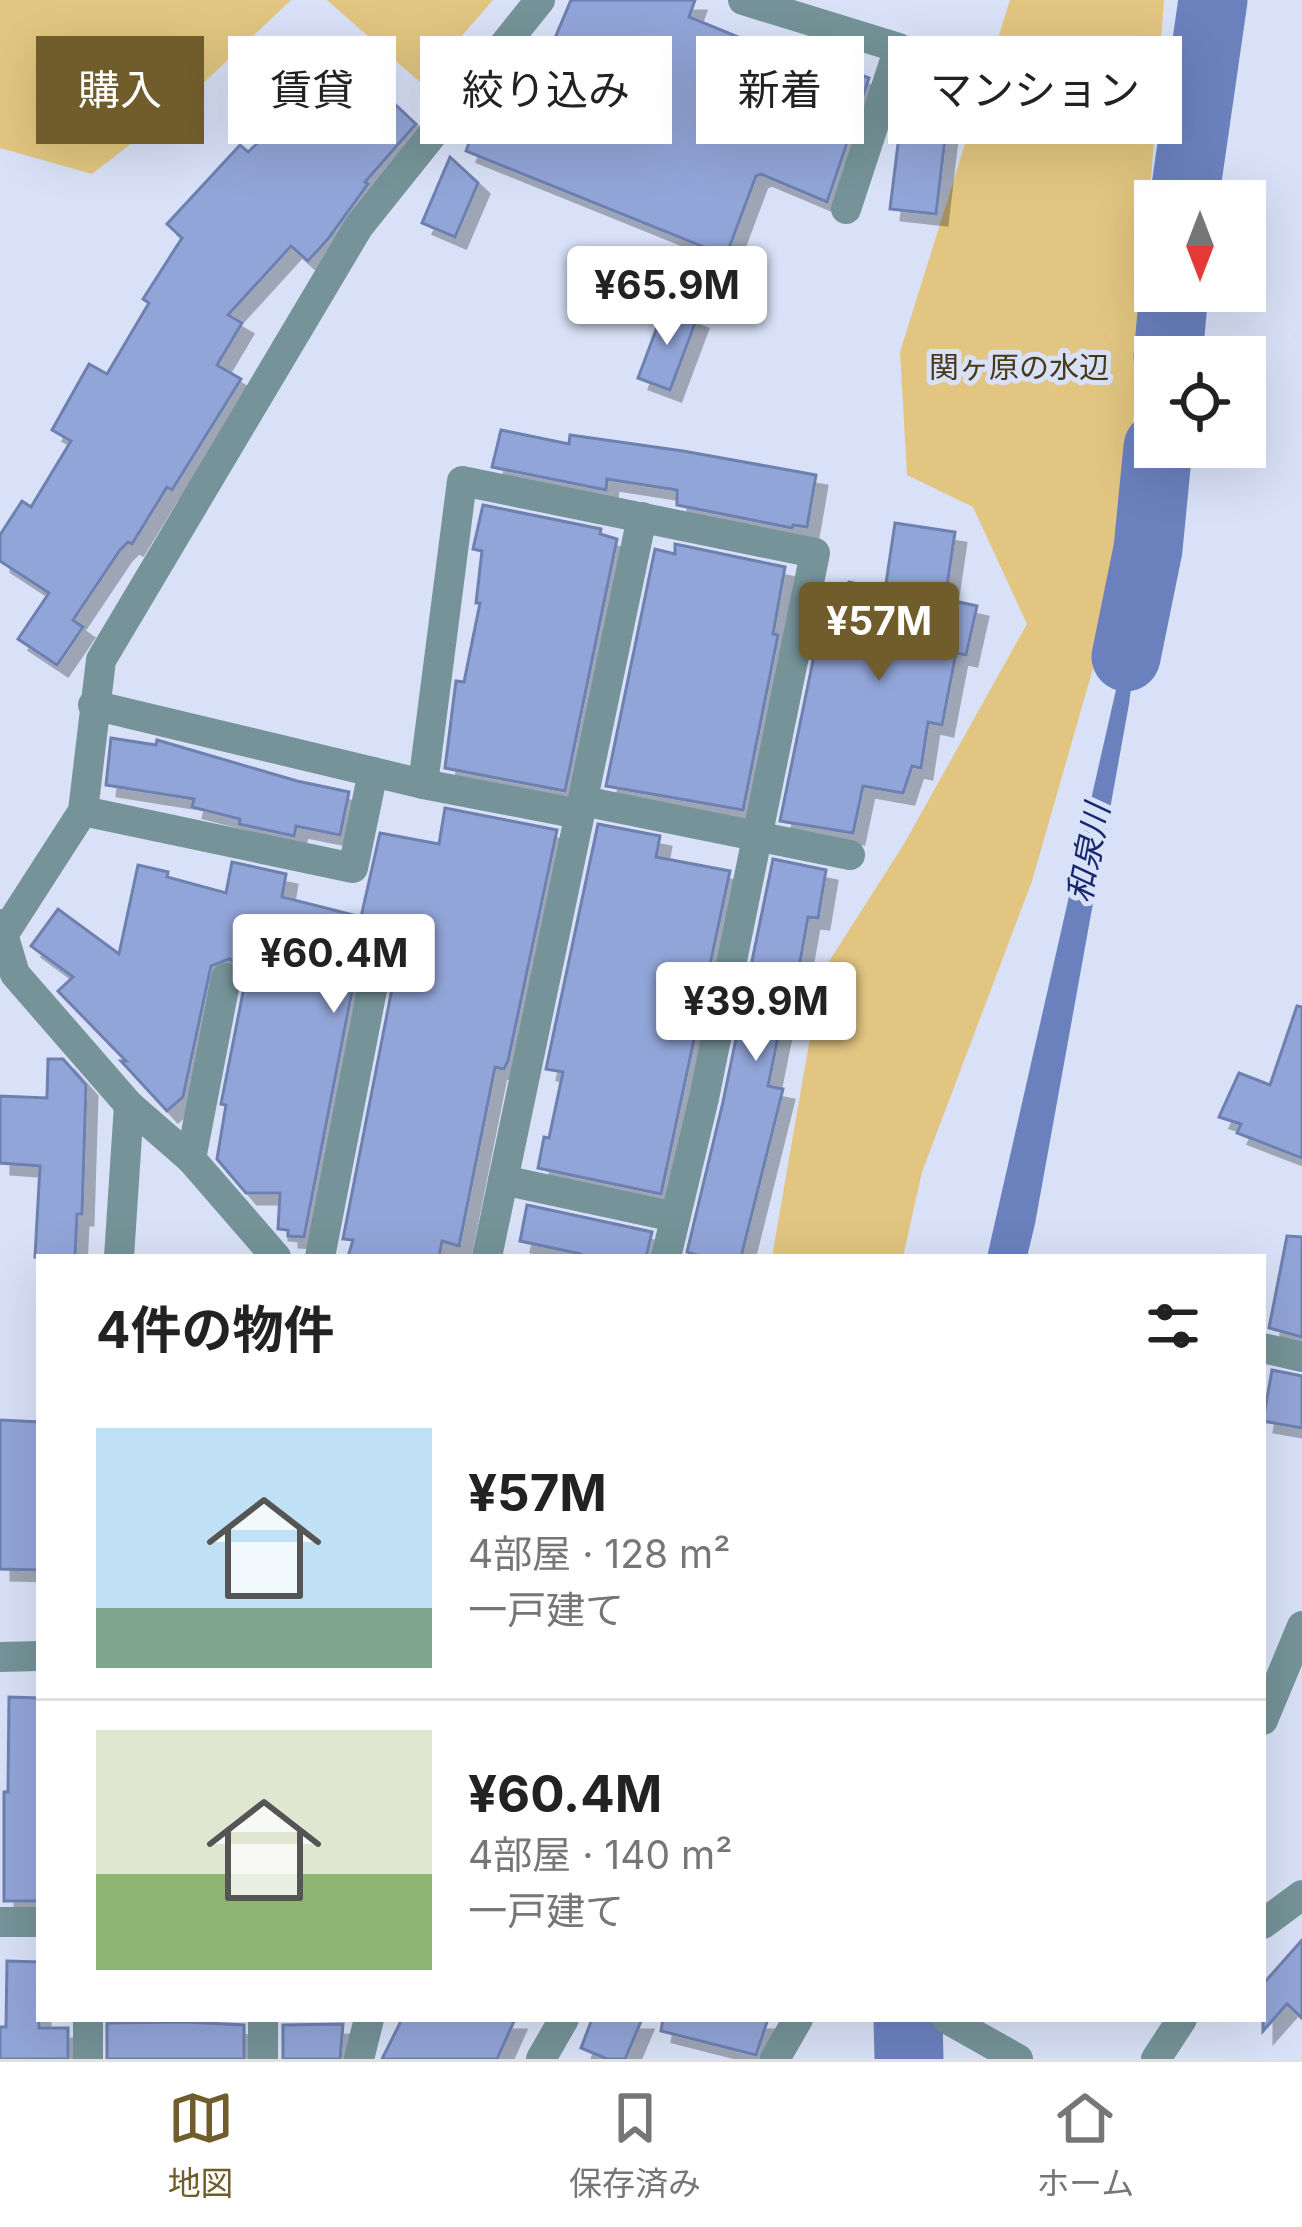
<!DOCTYPE html>
<html lang="ja">
<head>
<meta charset="utf-8">
<style>
	:root { --surface:#fff; --page:#f6f6f6; --text:#222; --muted:#767676; --line:#e0e0e0; --accent:#705d2b }
	body { margin:0; font-family:Inter,"Noto Sans JP",sans-serif; background:var(--page); color:var(--text); height:100vh; display:flex; flex-direction:column; font-size:45px; white-space:nowrap }
	* { box-sizing:border-box; margin:0 }
	p { font-size:39px; color:var(--muted) }
	.icon { flex:none; width:66px; height:66px; fill:none; stroke:currentColor; stroke-width:2; stroke-linecap:round; stroke-linejoin:round }
	.map { position:relative; flex:1; overflow:hidden }
	.side { position:absolute; left:36px; top:1254px; width:1230px; height:768px; display:flex; flex-direction:column; background:var(--surface); border-radius:0px; box-shadow:0 12px 48px #0002 }
	.side>* { flex:none }
	.banner { position:absolute; left:36px; top:36px; width:1230px; height:108px; display:flex; gap:24px }
	.needle { width:78px; rotate:180deg }
	.buttons { position:absolute; left:1134px; top:180px; display:grid; gap:24px }
	.buttons a { display:grid; place-items:center; width:132px; height:132px; border-radius:0px; background:var(--surface); box-shadow:0 12px 48px #0002; font-size:60px }
	.price { position:absolute; translate:-50% -102px; padding:0 27px; border-radius:12px; background:#fff; color:#222; font-size:39px; line-height:78px; filter:drop-shadow(0 3px 6px #0008) }
	.price::after { content:''; position:absolute; left:50%; top:72px; width:36px; height:27px; margin-left:-18px; background:inherit; clip-path:polygon(0 0,100% 0,50% 100%) }
	.price.selected { background:var(--accent); color:#fff }
	ul { padding:0; list-style:none }
	li { display:flex; align-items:center; gap:36px; height:300px; padding:0 60px }
	li+li { border-top:3px solid var(--line) }
	li span { display:grid; place-items:center; flex:none; width:336px; height:240px; border-radius:0px; color:#555 }
	li>.icon { margin-inline-start:auto }
	span .icon { width:144px; height:144px; fill:#fffc; stroke-width:1 }
	li b { font-size:51px }
	h2 { display:flex; justify-content:space-between; align-items:center; height:144px; padding:0 60px; font-size:51px }
	.tag { padding:0 42px; border-radius:0px; background:var(--surface); box-shadow:0 12px 48px #0002; font-size:42px; line-height:108px }
	.tag.selected { background:var(--accent); color:#fff }
	.tab-bar { display:flex; justify-content:space-around; align-items:center; height:168px; border-top:3px solid var(--line); background:var(--surface); font-size:33px; color:var(--muted) }
	.tab-bar a { display:grid; justify-items:center; gap:6px }
	.tab-bar .selected { color:var(--accent) }
	.map>svg:first-child { display:block }
	.green { fill:#e1c580 }
	.water { fill:#6b81be }
	.lines { fill:none; stroke-linecap:round; stroke-linejoin:round }
	.river { stroke:#6b81be; stroke-width:69 }
	.building { fill:#92a5d8; stroke:#6e80b0; stroke-width:3; filter:url(#shadow) }
	.minor { stroke:#759398; stroke-width:30 }
	.labels { text-anchor:middle; dominant-baseline:central; stroke-width:10; stroke-linejoin:round; paint-order:stroke }
	.park-label { font-size:30px; fill:#473a1a; stroke:#d8e1f7 }
	.water-label { font-size:33px; font-style:italic; fill:#17276f; stroke:#d8e1f7 }
</style>
</head>
<body>
<div class="map">
<svg width="1302" height="2059" viewBox="0 0 1302 2059">
	<defs>
		<filter id="shadow"><feDropShadow dx="11" dy="11" stdDeviation="0" flood-color="#0004"/></filter>
	</defs>
	<rect width="100%" height="100%" fill="#d8e1f7"/>
	<g class="green">
		<path d="M0 0H291L176 109 92 174 0 148Z"/>
		<path d="M327 0H493L421 83Z"/>
		<path d="M1010 0H1164L1130 467 1104 630 1032 881 922 1172 903 1257H772L821 974 904 844 1027 624 973 507 907 475 900 352Z"/>
	</g>
	<path class="water" d="M1148 549 1129 704 1035 1224 1027 1257H987Z"/>
	<g class="lines">
		<g class="river">
			<path d="M1184 201 1213 0"/>
			<path d="M1168 357 1174 291"/>
			<path d="M1126 657 1148 549 1158 447"/>
			<path d="M908 2019 909 2059"/>
		</g>
	</g>
	<g class="building">
		<path d="M571 0H695L689 17 760 46 762 41 805 54 869 78 827 202 761 174 756 176 726 256 466 151 477 121 514 135Z"/>
		<path d="M913 67 973 80 963 124 947 121 936 214 890 209 904 95Z"/>
		<path d="M367 78 416 124 365 182 368 184 328 239 308 261 291 246 228 315 242 323 217 365 241 379 172 490 167 487 132 544 128 542 120 550 73 620 83 627 57 665 18 639 49 593 0 561V535L22 501 31 507 71 441 52 430 89 364 107 374 149 303 143 299 182 238 167 224 240 145 248 152 276 126 282 132 302 111 319 128Z"/>
		<path d="M450 157 478 183 455 237 422 223Z"/>
		<path d="M665 306 697 318 670 390 638 378Z"/>
		<path d="M501 430 569 444 570 435 683 451 816 475 807 527 793 525 792 528 677 505V490L607 479 606 490 492 467Z"/>
		<path d="M483 505 601 529 600 534 617 539 565 791 445 768 456 681 464 682 480 603H476L482 551 473 549Z"/>
		<path d="M895 523 955 532 945 599 977 606 966 655 956 653 942 725 928 722 921 768 912 766 903 793 863 786 853 833 780 821 816 646 835 651 849 582 885 590Z"/>
		<path d="M675 544 785 567 773 634 778 635 743 810 606 786 655 549 675 554Z"/>
		<path d="M111 738 156 745 157 740 297 781 349 792 340 835 296 826 294 836 239 824 240 819 192 807 194 799 106 785Z"/>
		<path d="M445 808 557 830 508 1061 504 1069 495 1067 459 1246 442 1241 439 1257H348L353 1240 343 1239 399 953 394 935 375 930 361 945 304 1237 288 1236V1230L278 1229 280 1193H246L217 1159 226 1105 221 1104 245 982 240 964 229 959 211 966 183 1097 167 1111 121 1061H126L58 991 73 977 31 946 58 909 119 954 138 865 168 872 167 877 226 893 232 862 286 874 282 897 361 917 380 833 439 844Z"/>
		<path d="M598 824 660 836 656 857 730 871 661 1194 538 1168 544 1137 549 1138 563 1072 546 1069Z"/>
		<path d="M773 859 826 870 818 918 808 917 789 1024 781 1022 768 1086 783 1089 741 1257H704L687 1252 723 1102Z"/>
		<path d="M1297 1006 1302 1007V1158L1237 1133 1241 1124 1219 1117 1239 1073 1270 1085Z"/>
		<path d="M48 1059H63L86 1085 82 1214H77L75 1257H35L40 1166 0 1163V1096L47 1098Z"/>
		<path d="M527 1205 652 1232 646 1257H581V1254L520 1241Z"/>
		<path d="M1287 1236 1302 1237V1337L1269 1328Z"/>
		<path d="M1272 1370 1302 1376V1428L1263 1421Z"/>
		<path d="M0 1420 39 1422V1570L0 1569Z"/>
		<path d="M9 1697 39 1698V1901H4V1792H8Z"/>
		<path d="M1302 1940V2018L1287 2004 1263 2031V1984Z"/>
		<path d="M7 1961 39 1962V2028H68V2059H0V2027H6Z"/>
		<path d="M402 2019H515L497 2059H382Z"/>
		<path d="M592 2019H642L625 2059H607L581 2048Z"/>
		<path d="M663 2019H768L756 2055 661 2031Z"/>
		<path d="M187 2022 244 2025V2059H107V2023Z"/>
		<path d="M343 2024 340 2059H283V2025Z"/>
	</g>
	<g class="lines">
		<g class="minor">
			<path d="M743 0 899 48 846 209"/>
			<path d="M93 705 423 784 579 814"/>
			<path d="M423 784 462 481 815 553 704 1098 666 1257"/>
			<path d="M583 801 850 855"/>
			<path d="M83 811 353 868 373 772"/>
			<path d="M0 924 15 974 129 1105 191 1159 276 1257"/>
			<path d="M0 940 83 811 101 660 359 226 540 0"/>
			<path d="M191 1159 226 978"/>
			<path d="M503 1180 675 1217"/>
			<path d="M119 1257 129 1105"/>
			<path d="M320 1257 380 949"/>
			<path d="M487 1257 642 517"/>
			<path d="M1263 1348 1302 1357"/>
			<path d="M0 1657 39 1656"/>
			<path d="M1263 1720 1302 1626"/>
			<path d="M0 1922H39"/>
			<path d="M1263 1924 1302 1895"/>
			<path d="M88 2019V2059"/>
			<path d="M263 2019V2059"/>
			<path d="M947 2019 1018 2059"/>
			<path d="M359 2059 369 2019"/>
			<path d="M541 2059 564 2019"/>
			<path d="M775 2059 798 2019"/>
			<path d="M1156 2059 1182 2019"/>
		</g>
	</g>
	<g class="labels">
		<g class="park-label">
			<text x="1019" y="367">関ヶ原の水辺</text>
		</g>
		<g class="water-label">
			<text transform="translate(1088 853) rotate(-79)">和泉川</text>
		</g>
	</g>
</svg>
<div class="buttons">
<a><svg class="needle" viewBox="-14 -14 28 28"><path d="M0-13l5 13h-10z" fill="#e53935"/><path d="M0 13l5-13h-10z" fill="#767676"/></svg></a>
<a><svg class="icon" aria-label="locate" viewBox="0 0 24 24"><circle cx="12" cy="12" r="6"/><path d="M12 2v4M12 18v4M2 12h4M18 12h4"/></svg></a>
</div>
<b class="price" style="left:667px;top:348px">¥65.9M</b>
<b class="price selected" style="left:879px;top:684px">¥57M</b>
<b class="price" style="left:334px;top:1016px">¥60.4M</b>
<b class="price" style="left:756px;top:1064px">¥39.9M</b>
<div class="banner">
<a class="tag selected">購入</a>
<a class="tag">賃貸</a>
<a class="tag">絞り込み</a>
<a class="tag">新着</a>
<a class="tag">マンション</a>
</div>
<section class="side">
<h2>4件の物件<svg class="icon" aria-label="filters" viewBox="0 0 24 24"><path d="M4 7h16M4 17h16"/><circle cx="9" cy="7" r="2"/><circle cx="15" cy="17" r="2"/></svg></h2>
<ul>
<li><span style="background:linear-gradient(#bfe0f5 75%,#7fa58c 0)"><svg class="icon" aria-label="home" viewBox="0 0 24 24"><path d="M3 11l9-7 9 7M6 9v11h12V9"/></svg></span><div><b>¥57M</b><p>4部屋 · 128 m²</p><p>一戸建て</p></div></li>
<li><span style="background:linear-gradient(#dfe7d0 60%,#8fb573 0)"><svg class="icon" aria-label="home" viewBox="0 0 24 24"><path d="M3 11l9-7 9 7M6 9v11h12V9"/></svg></span><div><b>¥60.4M</b><p>4部屋 · 140 m²</p><p>一戸建て</p></div></li>
</ul>
</section>
</div>
<nav class="tab-bar">
<a class="selected"><svg class="icon" aria-label="map" viewBox="0 0 24 24"><path d="M3 6l6-2 6 2 6-2v14l-6 2-6-2-6 2zM9 4v14M15 6v14"/></svg>地図</a>
<a><svg class="icon" aria-label="saved" viewBox="0 0 24 24"><path d="M7 4h10v16l-5-4-5 4z"/></svg>保存済み</a>
<a><svg class="icon" aria-label="home" viewBox="0 0 24 24"><path d="M3 11l9-7 9 7M6 9v11h12V9"/></svg>ホーム</a>
</nav>
</body>
</html>
